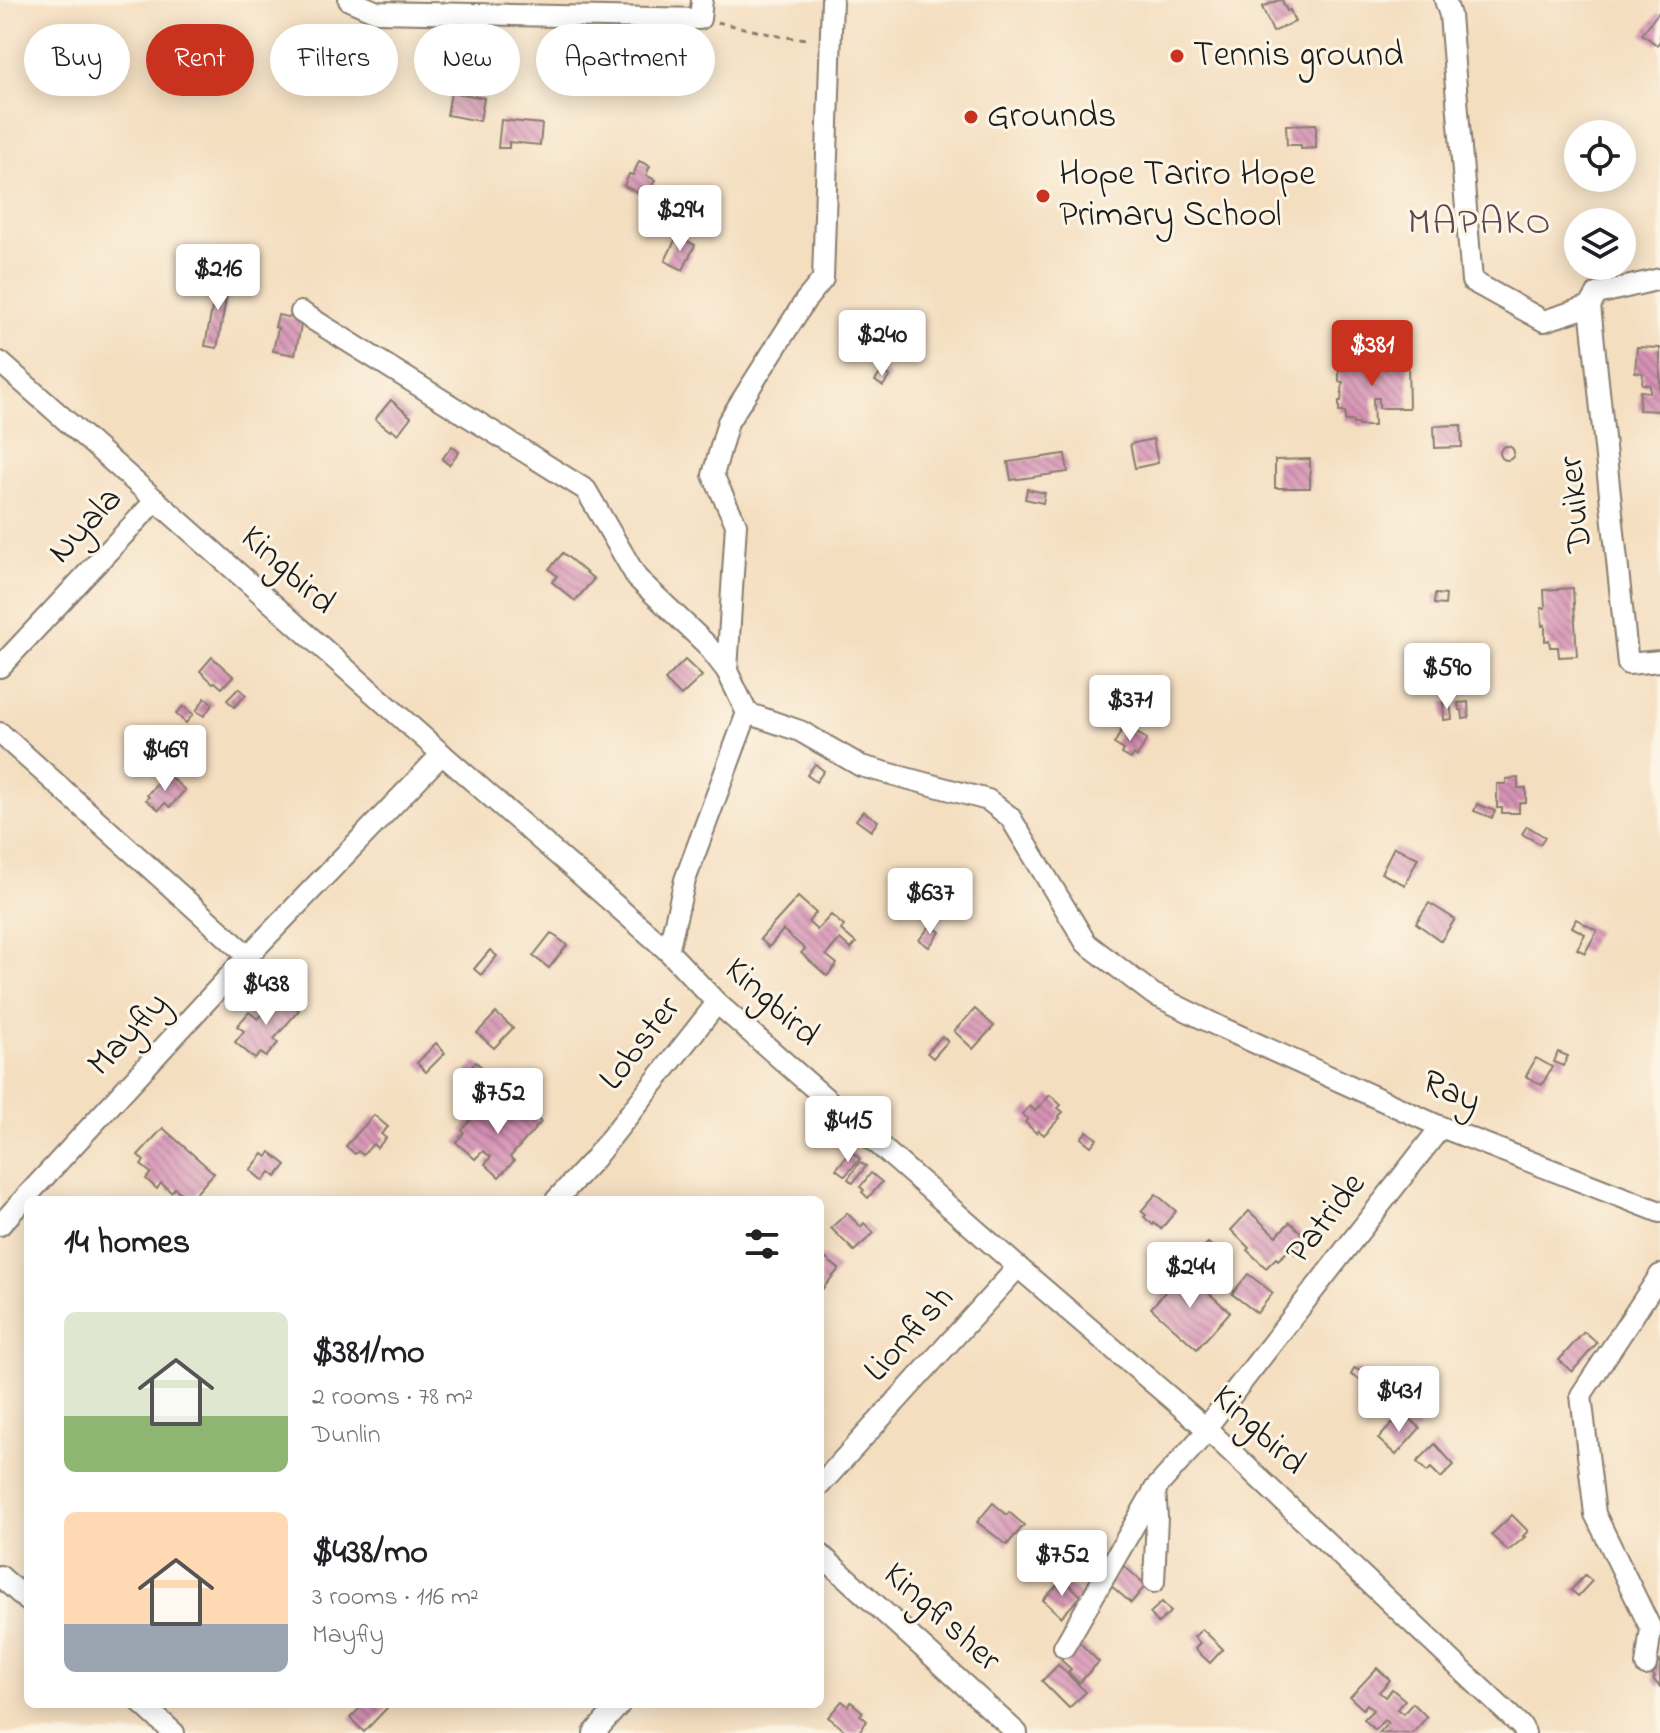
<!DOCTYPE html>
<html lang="en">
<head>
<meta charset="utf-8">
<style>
	:root { --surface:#fff; --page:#f2f2f2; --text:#202124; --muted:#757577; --accent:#c8321e }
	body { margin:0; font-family:"Indie Flower",sans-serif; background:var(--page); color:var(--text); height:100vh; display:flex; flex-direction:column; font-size:30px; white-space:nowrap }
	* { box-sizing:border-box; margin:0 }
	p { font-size:26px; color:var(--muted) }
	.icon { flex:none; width:44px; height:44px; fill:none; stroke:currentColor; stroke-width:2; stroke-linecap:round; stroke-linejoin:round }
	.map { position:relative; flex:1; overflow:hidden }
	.side { position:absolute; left:24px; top:1196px; width:800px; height:512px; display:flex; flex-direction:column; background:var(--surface); border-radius:12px; box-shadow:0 4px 20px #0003 }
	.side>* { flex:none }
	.hud { position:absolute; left:24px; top:24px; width:800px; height:72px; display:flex; gap:16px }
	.fabs { position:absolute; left:1564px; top:120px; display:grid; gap:16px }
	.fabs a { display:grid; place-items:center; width:72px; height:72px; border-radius:50%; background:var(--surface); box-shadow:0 4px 20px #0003; font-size:40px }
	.price { position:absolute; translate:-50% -68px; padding:0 18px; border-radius:8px; background:#fff; color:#222; font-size:26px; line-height:52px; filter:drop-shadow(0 2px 4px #0008) }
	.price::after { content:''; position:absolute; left:50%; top:48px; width:24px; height:18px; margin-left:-12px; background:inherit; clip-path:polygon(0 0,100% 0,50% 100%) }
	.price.active { background:var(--accent); color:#fff }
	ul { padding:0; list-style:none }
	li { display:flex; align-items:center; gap:24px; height:200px; padding:0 40px }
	li span { display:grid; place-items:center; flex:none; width:224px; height:160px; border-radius:12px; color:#555 }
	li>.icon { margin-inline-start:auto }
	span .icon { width:96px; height:96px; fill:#fffc; stroke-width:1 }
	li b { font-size:34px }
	h2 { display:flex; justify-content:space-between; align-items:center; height:96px; padding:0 40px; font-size:34px }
	.tag { padding:0 28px; border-radius:36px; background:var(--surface); box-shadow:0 4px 20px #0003; font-size:28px; line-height:72px }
	.tag.active { background:var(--accent); color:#fff }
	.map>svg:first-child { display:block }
	.building { fill:url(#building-back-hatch) }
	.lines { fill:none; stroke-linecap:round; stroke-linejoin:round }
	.minor-casing { stroke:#887d6e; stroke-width:24 }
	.path { stroke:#887d6e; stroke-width:3; stroke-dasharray:6 6; stroke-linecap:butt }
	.minor { stroke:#fff; stroke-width:20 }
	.poi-dot { fill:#c8321e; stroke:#fcf5e5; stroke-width:3 }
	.labels { text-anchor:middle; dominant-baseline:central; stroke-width:6; stroke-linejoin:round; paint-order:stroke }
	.poi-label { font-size:36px; fill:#1c1c1c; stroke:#fcf5e5; text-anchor:start }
	.street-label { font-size:36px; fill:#1c1c1c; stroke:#fcf5e5 }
	.neighbourhood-label { font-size:38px; letter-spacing:2px; fill:#5d4551; stroke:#fcf5e5 }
</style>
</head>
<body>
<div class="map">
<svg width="1660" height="1733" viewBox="0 0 1660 1733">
	<defs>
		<pattern id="building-back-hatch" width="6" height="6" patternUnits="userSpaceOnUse" patternTransform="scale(2)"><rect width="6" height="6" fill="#d591b4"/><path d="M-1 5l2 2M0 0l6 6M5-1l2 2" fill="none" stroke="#ac7692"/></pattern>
	</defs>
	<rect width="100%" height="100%" fill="#fcf5e5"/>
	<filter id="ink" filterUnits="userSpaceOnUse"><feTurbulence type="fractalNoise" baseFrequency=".0125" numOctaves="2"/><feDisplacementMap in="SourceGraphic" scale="16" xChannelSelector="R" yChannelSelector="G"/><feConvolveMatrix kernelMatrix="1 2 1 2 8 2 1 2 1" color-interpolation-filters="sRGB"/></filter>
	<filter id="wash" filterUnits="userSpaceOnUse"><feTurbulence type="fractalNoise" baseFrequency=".006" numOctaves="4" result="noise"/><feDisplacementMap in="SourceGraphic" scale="32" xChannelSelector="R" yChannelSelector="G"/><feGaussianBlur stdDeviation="1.8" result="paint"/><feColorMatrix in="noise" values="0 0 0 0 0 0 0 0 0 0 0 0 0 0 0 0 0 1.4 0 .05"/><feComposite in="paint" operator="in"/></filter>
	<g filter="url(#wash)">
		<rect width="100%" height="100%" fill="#f4dec0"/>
		<g id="blocks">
			<g class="building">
				<path d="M1279 0H1282L1287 11 1290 10 1295 22 1273 32 1262 7Z"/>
				<path d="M1658 13 1660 15V41L1657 45 1642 34Z"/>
				<path d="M451 92 484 98 480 121 447 115Z"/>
				<path d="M501 120 542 124 540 145 509 142V148H498Z"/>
				<path d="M1316 124V148L1301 149V145H1287L1286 125Z"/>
				<path d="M639 161 650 166 646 175 655 180 647 197 624 186 629 174 633 175Z"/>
				<path d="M677 236 695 245 683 270 665 261Z"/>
				<path d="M1622 239 1633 246 1622 265Z"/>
				<path d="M218 276 230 278 217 348 205 346Z"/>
				<path d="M278 315 302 320 295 355 273 351 278 328 275 327Z"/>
				<path d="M1637 347 1660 348V411L1639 410 1640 391 1650 392V385L1642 384 1643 373 1635 372Z"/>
				<path d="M1339 361H1408L1409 408H1379V398H1373L1374 426H1358V424H1353V421H1345V412H1339V401H1341L1343 382H1339Z"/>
				<path d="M882 371 890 376 883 386 875 381Z"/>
				<path d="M391 400 411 417 398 434 392 429 390 431 375 419Z"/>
				<path d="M1461 425 1462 447 1435 448 1434 426Z"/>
				<path d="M1153 439 1158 463 1135 468 1130 444Z"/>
				<path d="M452 446 459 452 449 465 442 459Z"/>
				<circle cx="1507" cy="453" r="7"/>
				<path d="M1065 454 1068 472 1011 480 1008 462Z"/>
				<path d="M1310 459V488H1275V460Z"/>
				<path d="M1027 489 1045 493 1043 503 1025 499Z"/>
				<path d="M563 553 594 579 575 601 552 582 557 576 549 569Z"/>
				<path d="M1573 588 1577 656 1559 657 1558 647H1550L1549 640 1545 641V625L1542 626 1541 608H1545L1544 590Z"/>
				<path d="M1435 594 1446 595 1445 605 1434 604Z"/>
				<path d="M212 657 233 676 222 688 215 682 213 683 200 671Z"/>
				<path d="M685 660 702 676 681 696 665 680Z"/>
				<path d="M239 688 246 695 234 707 227 700Z"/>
				<path d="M205 698 213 704 204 716 196 711Z"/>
				<path d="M1443 702H1450L1452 719 1444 720Z"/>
				<path d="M1468 702 1469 718 1463 719 1462 710H1459L1458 703Z"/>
				<path d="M183 706 193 714 186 723 176 714Z"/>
				<path d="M1124 726 1147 739 1137 757 1134 754 1131 759 1122 754 1124 750 1114 744Z"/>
				<path d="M815 764 824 771 816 782 807 775Z"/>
				<path d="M166 773 185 790 170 807 165 803 159 810 146 800 149 797 147 795Z"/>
				<path d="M1518 778V788H1526V803H1519V813H1502V808H1497V784H1506V779Z"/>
				<path d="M1477 804 1495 811 1492 818 1474 811Z"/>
				<path d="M863 811 878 821 871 831 856 820Z"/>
				<path d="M1527 826 1545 837 1540 844 1522 834Z"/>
				<path d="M1394 847 1418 858 1405 885 1381 873Z"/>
				<path d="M798 897 816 913 808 922 817 930 831 915 844 926 841 930 856 943 851 949 840 939 826 955 837 964 827 976 801 953 805 949 783 930 769 947 760 939Z"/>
				<path d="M1429 903 1455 919 1441 941 1416 923Z"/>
				<path d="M1576 919 1597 931 1585 953 1577 949 1585 934 1572 927Z"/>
				<path d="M931 925 940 932 929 947 919 940Z"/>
				<path d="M551 933 567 945 549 968 533 956Z"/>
				<path d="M490 950 497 956 481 975 474 969Z"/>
				<path d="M279 993 299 1010 274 1039 278 1043 266 1057 261 1053 255 1059 235 1042 244 1031 237 1026 249 1012 258 1019Z"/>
				<path d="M975 1009 994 1026 973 1049 954 1031Z"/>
				<path d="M496 1013 513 1028 494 1048 477 1033Z"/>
				<path d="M942 1036 948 1041 933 1058 927 1053Z"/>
				<path d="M436 1043 445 1053 426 1072 417 1063Z"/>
				<path d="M1558 1052 1568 1056 1563 1066 1554 1062Z"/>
				<path d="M1536 1058 1552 1067 1542 1085 1526 1076Z"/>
				<path d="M476 1062 489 1074 472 1091 459 1079Z"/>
				<path d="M1050 1095 1061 1105 1058 1108 1063 1112 1058 1117 1060 1118 1044 1135 1038 1130 1036 1133 1025 1122 1028 1119 1022 1114 1030 1106 1035 1111Z"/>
				<path d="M519 1102 541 1122 510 1157 514 1161 499 1177 485 1164 491 1157 483 1151 475 1159 456 1142 464 1133 462 1130 482 1107 500 1123Z"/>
				<path d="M374 1115 388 1127 381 1134 386 1138 377 1148 373 1144 363 1155 358 1151 355 1154 346 1146Z"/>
				<path d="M163 1128 214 1173 190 1200H188L175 1188 171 1192 161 1183 157 1189 146 1179 151 1173 141 1165 144 1161 138 1155Z"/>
				<path d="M1087 1131 1097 1139 1091 1146 1081 1138Z"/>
				<path d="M851 1151 860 1159 845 1176 836 1169Z"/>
				<path d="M270 1152 286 1165 276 1177 270 1172 263 1181 250 1170 263 1154 267 1157Z"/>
				<path d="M860 1162 866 1166 853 1183 848 1179Z"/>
				<path d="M871 1173 882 1182 868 1198 862 1192 864 1190 860 1187Z"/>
				<path d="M1156 1194 1176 1211 1161 1229 1154 1223 1153 1225 1144 1217 1146 1215 1141 1211Z"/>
				<path d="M1249 1211 1276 1236 1290 1222 1309 1240 1295 1254 1290 1249 1278 1260 1276 1258 1266 1268 1247 1250 1249 1248 1231 1230Z"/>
				<path d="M847 1213 861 1227 864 1223 874 1233 854 1251 831 1228Z"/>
				<path d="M1208 1243 1213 1247 1199 1263 1194 1259Z"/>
				<path d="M820 1254 839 1269 820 1292Z"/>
				<path d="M1184 1271 1230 1312 1197 1349 1151 1308Z"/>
				<path d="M1248 1274 1273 1293 1257 1313 1232 1294Z"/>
				<path d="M1584 1332 1597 1343 1572 1372 1559 1360Z"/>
				<path d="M1354 1368 1366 1373 1363 1381 1351 1375Z"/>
				<path d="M1403 1412 1420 1428 1396 1455 1378 1439Z"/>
				<path d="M1435 1444 1454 1465 1441 1478 1431 1468 1427 1472 1417 1462Z"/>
				<path d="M993 1503 1007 1515 1009 1512 1024 1525 1007 1545 977 1522Z"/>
				<path d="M1512 1515 1528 1531 1523 1536 1525 1537 1508 1551 1491 1535Z"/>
				<path d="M1124 1566 1146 1585 1131 1603 1109 1584Z"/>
				<path d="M1585 1575 1592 1581 1578 1596 1571 1590Z"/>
				<path d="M1063 1579 1081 1596 1061 1617 1043 1600Z"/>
				<path d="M1162 1602 1171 1612 1158 1623 1150 1613Z"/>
				<path d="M1202 1629 1223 1649 1210 1663 1195 1649 1200 1643 1194 1637Z"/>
				<path d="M1079 1642 1099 1662 1079 1683 1068 1672 1071 1669 1061 1660Z"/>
				<path d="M1660 1661V1687L1653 1679 1655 1677 1649 1670Z"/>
				<path d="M1058 1665 1086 1692 1069 1708 1042 1681Z"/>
				<path d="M1377 1668 1390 1680 1379 1692 1385 1697 1392 1689 1405 1700 1397 1709 1403 1714 1413 1703 1427 1717 1413 1733H1379L1388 1723 1384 1720 1375 1730 1364 1719 1373 1710 1367 1704 1363 1709 1350 1697Z"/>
				<path d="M842 1701 848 1706 851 1702 863 1712 860 1715 867 1721 858 1733H848L828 1717Z"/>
				<path d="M364 1704H383L387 1708 364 1732 350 1718Z"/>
			</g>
		</g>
	</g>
	<g filter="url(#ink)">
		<use href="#blocks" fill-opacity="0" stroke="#887d6e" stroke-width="2"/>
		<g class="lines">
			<g class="minor-casing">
				<g id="minor">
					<path d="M349 0 377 12 700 19 702 0"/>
					<path d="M1445 0 1450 15 1472 281 1544 321 1590 306"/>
					<path d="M1590 306 1628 664 1660 661"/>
					<path d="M1590 306 1597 294 1660 279"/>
					<path d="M301 312 586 490 637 578 706 644 727 671"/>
					<path d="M0 362 442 754 668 951 717 1003 1018 1267 1208 1430 1522 1727 1525 1733"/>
					<path d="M0 667 156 500"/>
					<path d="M747 713 800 731 861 766 988 800 1010 817 1086 943 1153 994 1220 1027 1441 1127 1660 1212"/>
					<path d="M0 733 248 956"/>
					<path d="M668 951 685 880 747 713 727 671 736 524 713 475 728 422 805 301 823 279 832 0"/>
					<path d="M556 1200 594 1159 717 1003"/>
					<path d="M0 1225 248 956 442 754"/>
					<path d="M1206 1428 1441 1127"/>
					<path d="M820 1485 1018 1267"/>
					<path d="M820 1554 1017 1733"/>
					<path d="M0 1576 28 1601"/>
					<path d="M1154 1582 1157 1517 1155 1489"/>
					<path d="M1064 1647 1155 1489 1208 1430"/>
					<path d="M1646 1665 1651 1629 1595 1514 1581 1395 1660 1275"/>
					<path d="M142 1704 174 1733"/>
					<path d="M594 1733 620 1704"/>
				</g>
			</g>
			<path class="path" d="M717 22 783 37 811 39"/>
			<use href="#minor" class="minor"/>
		</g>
	</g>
	<g class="poi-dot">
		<circle cx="1177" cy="56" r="8"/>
		<circle cx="971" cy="117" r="8"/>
		<circle cx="1043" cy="196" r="8"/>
	</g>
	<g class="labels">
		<g class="poi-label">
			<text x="1193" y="56">Tennis ground</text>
			<text x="987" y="117">Grounds</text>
			<text x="1059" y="175">Hope Tariro Hope<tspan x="1059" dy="41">Primary School</tspan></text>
		</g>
		<g class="street-label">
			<text transform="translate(1577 504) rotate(-96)">Duiker</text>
			<text transform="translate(86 526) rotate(-47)">Nyala</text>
			<text transform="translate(287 571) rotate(42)">Kingbird</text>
			<text transform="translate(771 1003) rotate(42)">Kingbird</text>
			<text transform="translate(129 1035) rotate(-47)">Mayfly</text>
			<text transform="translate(641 1044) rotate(-52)">Lobster</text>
			<text transform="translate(1451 1093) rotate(23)">Ray</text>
			<text transform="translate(1327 1219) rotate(-52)">Patride</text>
			<text transform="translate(910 1335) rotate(-48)">Lionfish</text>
			<text transform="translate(1258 1431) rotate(43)">Kingbird</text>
			<text transform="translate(941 1618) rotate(42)">Kingfisher</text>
		</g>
		<g class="neighbourhood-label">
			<text x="1480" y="224">MAPAKO</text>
		</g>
	</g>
</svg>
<div class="fabs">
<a><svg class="icon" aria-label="locate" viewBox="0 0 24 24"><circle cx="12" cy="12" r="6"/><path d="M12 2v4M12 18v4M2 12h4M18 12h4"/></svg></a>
<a><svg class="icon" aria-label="layers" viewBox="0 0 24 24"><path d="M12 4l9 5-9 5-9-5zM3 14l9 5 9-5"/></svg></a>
</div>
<b class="price" style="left:680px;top:253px">$294</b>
<b class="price" style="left:218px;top:312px">$216</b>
<b class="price" style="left:882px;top:378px">$240</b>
<b class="price active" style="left:1372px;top:388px">$381</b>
<b class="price" style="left:1447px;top:711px">$590</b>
<b class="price" style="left:1130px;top:743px">$371</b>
<b class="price" style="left:165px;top:793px">$469</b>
<b class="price" style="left:930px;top:936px">$637</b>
<b class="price" style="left:266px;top:1027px">$438</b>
<b class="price" style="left:498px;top:1136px">$752</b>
<b class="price" style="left:848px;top:1164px">$415</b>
<b class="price" style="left:1190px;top:1310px">$244</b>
<b class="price" style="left:1399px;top:1434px">$431</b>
<b class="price" style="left:1062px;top:1598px">$752</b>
<div class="hud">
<a class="tag">Buy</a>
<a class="tag active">Rent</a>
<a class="tag">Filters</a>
<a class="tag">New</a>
<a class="tag">Apartment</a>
</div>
<section class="side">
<h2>14 homes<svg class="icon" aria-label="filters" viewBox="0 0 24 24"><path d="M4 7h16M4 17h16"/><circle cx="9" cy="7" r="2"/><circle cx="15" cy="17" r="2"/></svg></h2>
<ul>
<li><span style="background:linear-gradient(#dfe7d0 65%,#8fb573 0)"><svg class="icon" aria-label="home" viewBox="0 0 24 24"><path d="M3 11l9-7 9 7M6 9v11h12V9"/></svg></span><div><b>$381/mo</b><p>2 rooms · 78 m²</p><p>Dunlin</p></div></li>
<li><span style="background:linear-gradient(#ffd9b3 70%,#9aa5b1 0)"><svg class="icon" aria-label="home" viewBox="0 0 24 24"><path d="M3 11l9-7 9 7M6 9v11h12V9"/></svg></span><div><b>$438/mo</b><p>3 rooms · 116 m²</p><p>Mayfly</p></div></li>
</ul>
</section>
</div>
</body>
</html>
